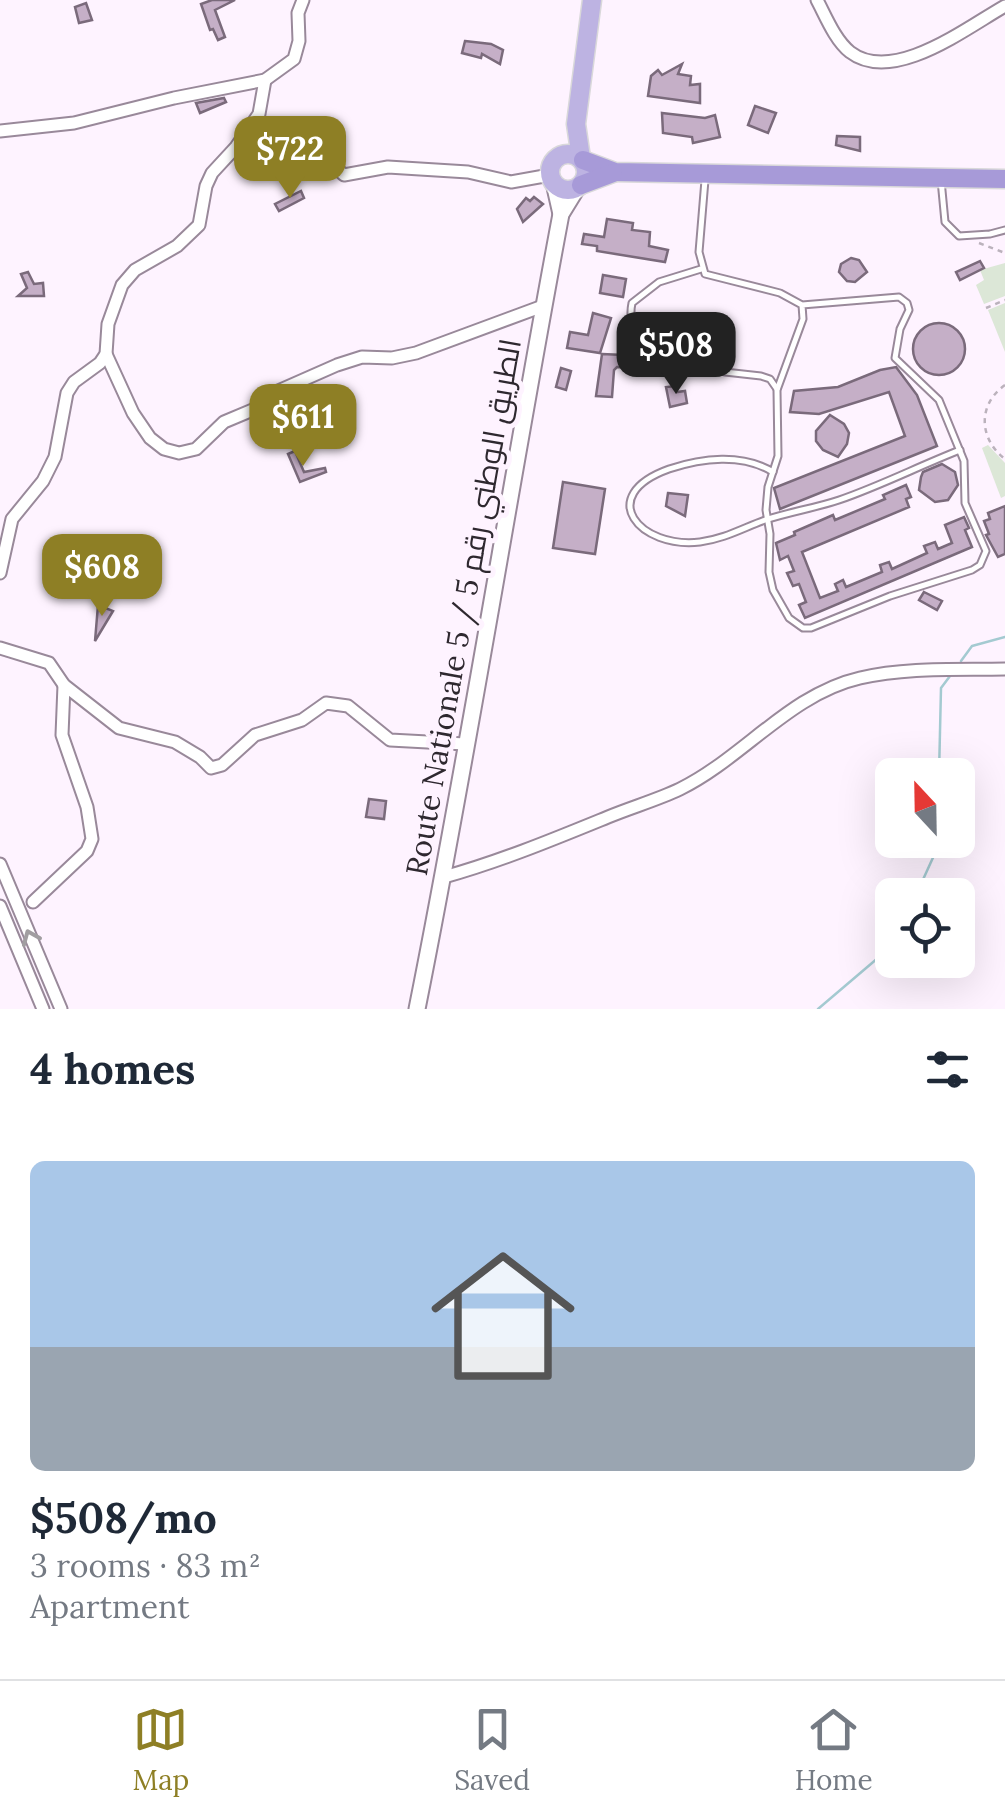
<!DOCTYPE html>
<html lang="en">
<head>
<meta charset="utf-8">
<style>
	:root { --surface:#fff; --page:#f6f6f7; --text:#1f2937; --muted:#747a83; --line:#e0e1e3; --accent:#8e7f25 }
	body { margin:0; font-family:Lora,Cairo,serif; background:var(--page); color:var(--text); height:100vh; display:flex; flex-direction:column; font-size:38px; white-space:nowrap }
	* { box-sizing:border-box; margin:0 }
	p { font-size:32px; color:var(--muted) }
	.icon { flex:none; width:55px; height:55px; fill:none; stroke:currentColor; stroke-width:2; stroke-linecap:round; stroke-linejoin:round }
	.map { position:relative; height:1009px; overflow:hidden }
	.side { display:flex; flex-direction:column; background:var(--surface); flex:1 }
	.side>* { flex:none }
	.needle { width:65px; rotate:338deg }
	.buttons { position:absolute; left:875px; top:758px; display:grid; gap:20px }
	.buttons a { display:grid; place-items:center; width:100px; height:100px; border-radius:15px; background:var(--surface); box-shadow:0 10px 40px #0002; font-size:50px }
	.price { position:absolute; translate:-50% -85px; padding:0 22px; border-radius:20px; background:var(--accent); color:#fff; font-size:32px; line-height:65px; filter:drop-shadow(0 2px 5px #0008) }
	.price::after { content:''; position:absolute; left:50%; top:60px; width:30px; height:22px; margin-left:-15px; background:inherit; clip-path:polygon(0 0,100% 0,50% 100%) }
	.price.active { background:#222; color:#fff }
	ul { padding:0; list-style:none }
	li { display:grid; align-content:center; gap:20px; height:530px; padding:0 30px }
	li span { display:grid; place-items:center; height:310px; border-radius:15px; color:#555 }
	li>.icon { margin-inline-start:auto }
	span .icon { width:180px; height:180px; fill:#fffc; stroke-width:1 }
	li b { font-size:42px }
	h2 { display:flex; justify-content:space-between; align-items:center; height:120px; padding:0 30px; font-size:42px }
	.tabs { display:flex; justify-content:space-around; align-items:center; height:140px; border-top:2px solid var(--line); background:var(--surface); font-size:28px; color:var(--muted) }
	.tabs a { display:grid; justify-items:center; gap:5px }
	.tabs .active { color:var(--accent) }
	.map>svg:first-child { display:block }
	.green { fill:#dce7d7 }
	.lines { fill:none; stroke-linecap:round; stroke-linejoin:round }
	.stream { stroke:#a4cad1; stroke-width:2.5 }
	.building { fill:#c5afc7; stroke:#7a6a7b; stroke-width:2.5 }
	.service-casing { stroke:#99899a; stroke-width:9 }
	.minor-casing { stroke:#99899a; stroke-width:15 }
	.secondary-casing { stroke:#99899a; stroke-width:19 }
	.primary-casing { stroke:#d9d8da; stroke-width:21 }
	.trunk-casing { stroke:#d9d8da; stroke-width:21 }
	.path { stroke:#bbb2bc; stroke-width:2.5; stroke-dasharray:5 5; stroke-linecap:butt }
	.service { stroke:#fff; stroke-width:5 }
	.minor { stroke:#fff; stroke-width:11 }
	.secondary { stroke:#fff; stroke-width:15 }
	.primary { stroke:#bdb3e2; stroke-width:18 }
	.trunk { stroke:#a79ad8; stroke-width:18 }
	.oneway { stroke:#a19ea1 }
	.labels { text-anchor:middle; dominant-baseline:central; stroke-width:10; stroke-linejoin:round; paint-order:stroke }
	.street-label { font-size:30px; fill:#2e282f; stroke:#fef3ff }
</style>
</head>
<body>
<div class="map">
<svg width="1005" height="1009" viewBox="0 0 1005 1009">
	<rect width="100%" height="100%" fill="#fef3ff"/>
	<g class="green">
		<path d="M1005 263V296L984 304 976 285 984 280 980 270Z"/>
		<path d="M1005 303V352L988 310Z"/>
		<path d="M988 445 1005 463V496L1001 498 982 448Z"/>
	</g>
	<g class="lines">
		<g class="stream">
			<path d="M961 661 972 646 1005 637"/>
			<path d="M939 775 941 688 950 676"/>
			<path d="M916 895 936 851V840"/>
			<path d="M818 1009 892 946"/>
		</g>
	</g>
	<g class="building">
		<path d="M212 0H235L215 10 225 37 218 40 213 29 210 30 201 4Z"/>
		<path d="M86 3 92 20 79 23 75 7Z"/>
		<path d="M465 41 491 44 503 50 500 64 482 54 481 58 462 53Z"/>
		<path d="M682 64 678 74 691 76 690 85 700 84V103L648 96 651 76 658 70 662 75Z"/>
		<path d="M224 98 226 102 200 113 196 103Z"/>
		<path d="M755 106 776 113 768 133 748 125Z"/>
		<path d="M662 113 705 118 715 115 720 137 693 143 692 137 663 133Z"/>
		<path d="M837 136 860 137V151L836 145Z"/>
		<path d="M301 191 304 198 279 211 275 204Z"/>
		<path d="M534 197 543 204 523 222 517 209 526 198 530 201Z"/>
		<path d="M607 219 633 223 632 230 650 232 649 246 668 250 665 262 597 251V246L582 244 584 234 604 237Z"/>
		<path d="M851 258 859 260 867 272 855 282 847 281 839 272 841 264Z"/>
		<path d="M980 261 984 268 960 280 956 272Z"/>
		<path d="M28 272 34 284 43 283 44 296H18L27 288 21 274Z"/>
		<path d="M603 275 626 279 623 297 600 293Z"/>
		<path d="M593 313 611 318 600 353 567 348 570 332 588 335Z"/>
		<circle cx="939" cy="349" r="26"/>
		<path d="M602 354 645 356 643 368 617 367 614 370 612 397 596 396Z"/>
		<path d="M896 367 917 395 937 446 780 509 774 488 905 436 889 392 819 414 790 412 794 391 838 387 880 370Z"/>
		<path d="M561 368 571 371 566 390 556 387Z"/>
		<path d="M676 386 677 392 685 391 687 403 670 407 666 387Z"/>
		<path d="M830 415 844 424 849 433 847 444 838 457 823 450 816 441V431Z"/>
		<path d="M295 451 304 472 325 468 326 472 300 482 288 454Z"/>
		<path d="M942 464 955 472 958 485 948 500 935 502 919 490 921 477 923 472Z"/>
		<path d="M563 482 605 489 595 554 553 548Z"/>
		<path d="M906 485 911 497 906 499 909 507 802 552 820 598 838 591 835 584 843 580 846 587 882 572 880 565 889 562 892 569 927 553 924 546 935 542 938 549 952 543 945 525 964 517 969 528 965 530 972 547 805 618 799 605 806 602 799 584 793 586 787 573 794 571 788 556 780 560 776 543 795 535 794 532 833 515 835 520 885 499 883 495Z"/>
		<path d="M668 493 688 495 685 516 666 506Z"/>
		<path d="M1005 506V554L998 557 986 535 989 534 984 521 990 519 988 513Z"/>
		<path d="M924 592 942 601 937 610 919 600Z"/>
		<path d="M98 605 113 611 95 641Z"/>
		<path d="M369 799 386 801 384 819 366 817Z"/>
	</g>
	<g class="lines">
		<g class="service-casing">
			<g id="service">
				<path d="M705 180 699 252 705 274 780 293 802 305 899 297 907 303 909 310 900 329 895 358 939 400 964 461 965 503 986 551 980 565 972 570 890 596 811 628H803L789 618 773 590 769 572 770 534 766 510 768 487 778 456 777 390 803 319 802 305"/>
				<path d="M941 180 945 222 959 236 990 234 1005 230"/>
				<path d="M701 269 659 282 632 303C628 322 636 342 653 352L703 354 725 372 761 376 770 379 777 389"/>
				<path d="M773 472C742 453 702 458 669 469 594 496 640 549 700 542 724 539 743 528 765 520 789 512 815 508 839 500 880 486 919 466 960 450"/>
			</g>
		</g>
		<g class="minor-casing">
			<g id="minor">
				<path d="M817 0C826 17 835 40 850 52 893 85 966 28 1005 6"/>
				<path d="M0 131 74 123 174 98 265 80 294 59 299 41 298 13 303 0"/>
				<path d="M247 133 277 161 334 166 344 175 388 167 468 172 511 182 550 175"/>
				<path d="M106 354 133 413 150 438 164 449 179 453 196 449 224 422 262 406 278 391 337 365 362 357 392 358 416 353 543 306"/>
				<path d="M0 573 12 519 43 481 55 457 67 393 74 382 100 363 106 354 108 324 122 285 135 270 177 246 199 225 206 186 212 173 236 147 259 114 265 80"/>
				<path d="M0 648 49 663 64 685 119 728 175 742 200 757 211 768 222 765 255 735 302 720 326 703 348 706 390 740 465 744"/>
				<path d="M0 864 61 1009"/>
				<path d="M444 877C501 861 554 839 608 817 632 807 657 800 680 789 743 758 790 694 860 678 907 667 958 670 1005 669"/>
				<path d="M33 902 87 851 92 839 87 807 62 735 64 685"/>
				<path d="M0 906 43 1009"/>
			</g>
		</g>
		<g class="secondary-casing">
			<g id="secondary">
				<path d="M554 183 561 214"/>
				<path d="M417 1009C470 745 511 479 561 214L577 188"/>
			</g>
		</g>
		<g class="primary-casing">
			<g id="primary">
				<circle cx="568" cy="172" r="18"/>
				<path d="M581 158 576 124 592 0"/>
			</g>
		</g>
		<g class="trunk-casing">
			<g id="trunk">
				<path d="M583 160 615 172 1005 179"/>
				<path d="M581 185 613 173"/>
			</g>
		</g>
		<g class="path">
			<path d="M979 243 1005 253"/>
			<path d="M986 308 1005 300"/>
			<path d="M1005 385C977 405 979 439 1005 459"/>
		</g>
		<use href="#service" class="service"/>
		<use href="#minor" class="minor"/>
		<use href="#secondary" class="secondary"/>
		<use href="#primary" class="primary"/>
		<use href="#trunk" class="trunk"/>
	</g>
	<defs><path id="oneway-chevron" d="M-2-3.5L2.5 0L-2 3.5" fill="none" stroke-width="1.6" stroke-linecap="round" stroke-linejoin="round" transform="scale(2.5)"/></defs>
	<use class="oneway" href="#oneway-chevron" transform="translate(30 937) rotate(-113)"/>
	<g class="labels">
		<g class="street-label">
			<text transform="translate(463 607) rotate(-80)">Route Nationale 5 / الطريق الوطني رقم 5</text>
		</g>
	</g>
</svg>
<div class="buttons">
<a><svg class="needle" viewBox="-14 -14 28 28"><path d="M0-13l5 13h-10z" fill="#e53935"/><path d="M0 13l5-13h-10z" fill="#747a83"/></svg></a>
<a><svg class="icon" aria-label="locate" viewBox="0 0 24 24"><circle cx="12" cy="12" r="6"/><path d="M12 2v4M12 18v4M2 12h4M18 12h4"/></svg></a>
</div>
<b class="price" style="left:290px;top:201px">$722</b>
<b class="price active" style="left:676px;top:397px">$508</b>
<b class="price" style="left:303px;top:469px">$611</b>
<b class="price" style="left:102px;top:619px">$608</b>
</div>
<section class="side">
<h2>4 homes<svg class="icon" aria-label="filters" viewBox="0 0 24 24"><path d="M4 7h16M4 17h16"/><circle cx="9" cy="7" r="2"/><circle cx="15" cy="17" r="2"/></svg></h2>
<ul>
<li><span style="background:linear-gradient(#a9c7e8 60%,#9aa5b1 0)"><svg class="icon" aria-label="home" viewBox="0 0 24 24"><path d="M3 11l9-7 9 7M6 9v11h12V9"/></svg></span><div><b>$508/mo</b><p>3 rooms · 83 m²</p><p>Apartment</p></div></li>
</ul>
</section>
<nav class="tabs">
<a class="active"><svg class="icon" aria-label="map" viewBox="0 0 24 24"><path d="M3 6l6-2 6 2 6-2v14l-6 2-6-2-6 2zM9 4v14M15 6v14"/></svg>Map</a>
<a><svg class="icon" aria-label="saved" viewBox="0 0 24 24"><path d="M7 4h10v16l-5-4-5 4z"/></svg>Saved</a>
<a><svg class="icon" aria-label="home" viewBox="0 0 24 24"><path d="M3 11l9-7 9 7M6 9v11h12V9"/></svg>Home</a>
</nav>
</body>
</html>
